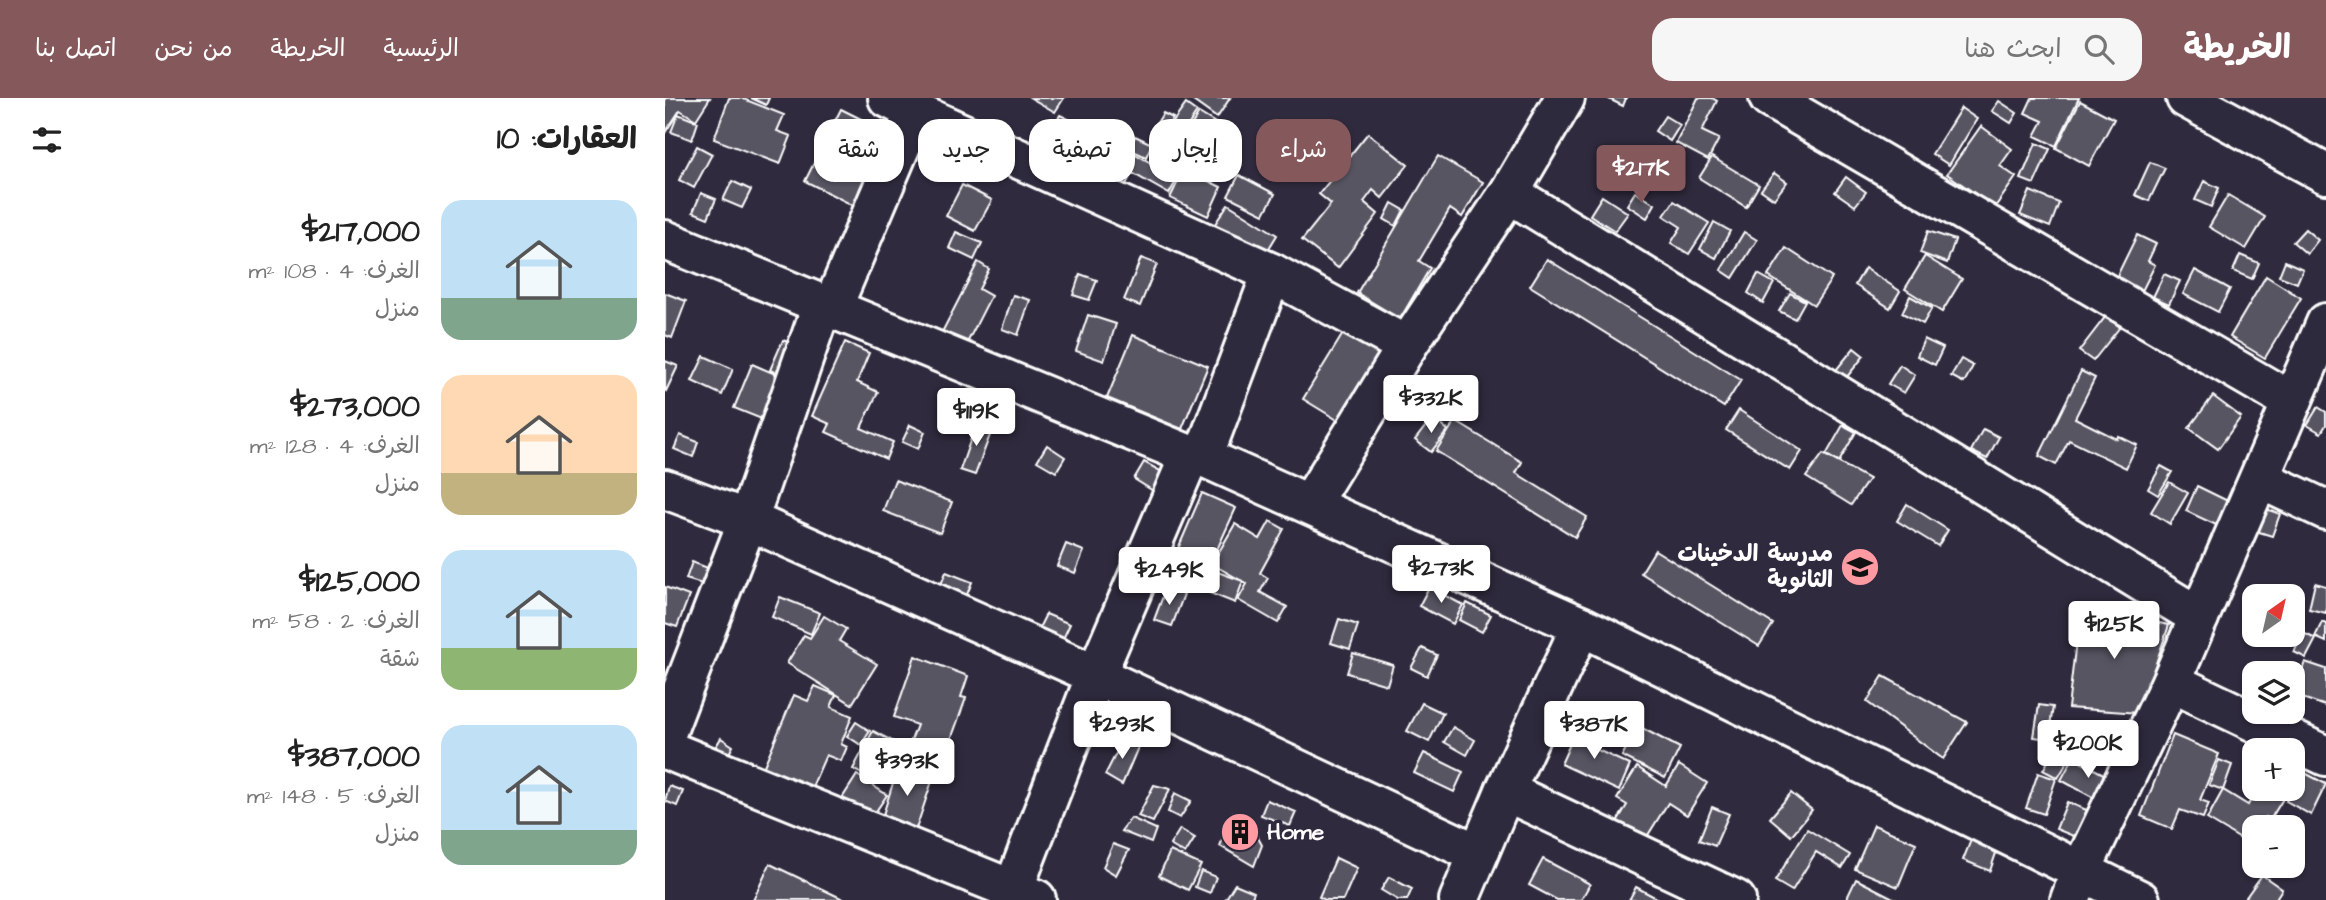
<!DOCTYPE html>
<html lang="ar">
<head>
<meta charset="utf-8">
<style>
	:root { --surface:#fff; --page:#f6f6f6; --text:#222; --muted:#767676; --accent:#85585c }
	body { margin:0; font-family:"Architects Daughter","Playpen Sans Arabic",sans-serif; background:var(--page); color:var(--text); direction:rtl; height:100vh; display:flex; flex-direction:column; font-size:26px; white-space:nowrap }
	* { box-sizing:border-box; margin:0 }
	p { font-size:23px; color:var(--muted) }
	.icon { flex:none; width:38px; height:38px; fill:none; stroke:currentColor; stroke-width:2; stroke-linecap:round; stroke-linejoin:round }
	.map { position:relative; flex:1; overflow:hidden; direction:ltr }
	.details { display:flex; flex-direction:column; background:var(--surface); width:665px }
	.details>* { flex:none }
	.top-card { position:absolute; left:21px; top:21px; width:665px; height:63px; direction:rtl; display:flex; gap:14px }
	.needle { width:46px; rotate:34deg }
	.buttons { position:absolute; left:1577px; top:486px; display:grid; gap:14px }
	.buttons a { display:grid; place-items:center; width:63px; height:63px; border-radius:14px; background:var(--surface); box-shadow:0 2px 5px #0004; font-size:35px }
	.price { position:absolute; translate:-50% -60px; padding:0 16px; border-radius:7px; background:#fff; color:#222; font-size:23px; line-height:46px; filter:drop-shadow(0 2px 4px #0008) }
	.price::after { content:''; position:absolute; left:50%; top:42px; width:21px; height:16px; margin-left:-10px; background:inherit; clip-path:polygon(0 0,100% 0,50% 100%) }
	.price.selected { background:var(--accent); color:#fff }
	ul { padding:0; list-style:none }
	li { display:flex; align-items:center; gap:21px; height:175px; padding:0 28px }
	li span { display:grid; place-items:center; flex:none; width:196px; height:140px; border-radius:21px; color:#555 }
	li>.icon { margin-inline-start:auto }
	span .icon { width:84px; height:84px; fill:#fffc; stroke-width:1 }
	li b { font-size:30px }
	h2 { display:flex; justify-content:space-between; align-items:center; height:84px; padding:0 28px; font-size:30px }
	.tag { padding:0 24px; border-radius:21px; background:var(--surface); box-shadow:0 2px 5px #0004; font-size:24px; line-height:63px }
	.tag.selected { background:var(--accent); color:#fff }
	header { display:flex; align-items:center; gap:42px; box-sizing:border-box; height:98px; padding:0 35px; background:var(--accent); color:#fff }
	header strong { font-size:33px }
	nav { display:flex; gap:38px; margin-inline-start:auto; font-size:24px }
	.search { width:490px; height:63px; background:var(--page); display:flex; align-items:center; gap:18px; box-sizing:border-box; padding:0 24px; border-radius:21px; color:var(--muted); font-size:26px }
	main { display:flex; flex:1; min-height:0 }
	.map>svg:first-child { display:block }
	.building { fill:#595564; stroke:#fff; stroke-width:2 }
	.lines { fill:none; stroke-linecap:round; stroke-linejoin:round }
	.minor-casing { stroke:#fff; stroke-width:44 }
	.minor { stroke:#2f2a3d; stroke-width:38 }
	.labels { text-anchor:middle; dominant-baseline:central; stroke-width:7; stroke-linejoin:round; paint-order:stroke }
	.poi-label { font-size:23px; font-weight:bold; fill:#fff; stroke:#2f2a3d; text-anchor:end }
</style>
</head>
<body>
<header>
<strong>الخريطة</strong>
<div class="search"><svg class="icon" aria-label="search" viewBox="0 0 24 24"><circle cx="10" cy="10" r="6"/><path d="M15 15l6 6"/></svg>ابحث هنا</div>
<nav><a>الرئيسية</a><a>الخريطة</a><a>من نحن</a><a>اتصل بنا</a></nav>
</header>
<main>
<div class="map">
<svg width="1661" height="802" viewBox="0 0 1661 802">
	<rect width="100%" height="100%" fill="#2f2a3d"/>
	<filter id="ink" filterUnits="userSpaceOnUse"><feTurbulence type="fractalNoise" baseFrequency=".0143" numOctaves="2"/><feDisplacementMap in="SourceGraphic" scale="14" xChannelSelector="R" yChannelSelector="G"/><feConvolveMatrix kernelMatrix="1 2 1 2 8 2 1 2 1" color-interpolation-filters="sRGB"/></filter>
	<g filter="url(#ink)">
		<g class="building">
			<path d="M0 0H45L31 22 15 12 0 35Z"/>
			<path d="M64 0H76L119 17 112 33 126 38 115 66 49 41Z"/>
			<path d="M86 0H104L101 7Z"/>
			<path d="M366 0H399L390 14Z"/>
			<path d="M524 0H565L552 20Z"/>
			<path d="M942 0H961L958 8Z"/>
			<path d="M1033 0H1047L1052 3 1037 33 1054 41 1043 62 1011 45Z"/>
			<path d="M1367 0H1414L1391 48 1370 38 1378 23 1360 15Z"/>
			<path d="M1334 3 1352 15 1346 25 1327 13Z"/>
			<path d="M1415 3 1449 21 1424 68 1391 50Z"/>
			<path d="M521 6 532 14 520 32 508 24Z"/>
			<path d="M1296 10 1312 21 1284 67 1267 56Z"/>
			<path d="M176 11 222 34 206 67 209 69 189 108 140 83Z"/>
			<path d="M498 15 508 20 495 41 486 35Z"/>
			<path d="M534 15 567 35 545 70 512 50Z"/>
			<path d="M13 16 33 24 27 42 6 34Z"/>
			<path d="M395 17 430 34 414 68 378 51Z"/>
			<path d="M1000 18 1015 27 1005 43 990 33Z"/>
			<path d="M1316 28 1347 51 1335 68 1351 79 1330 109 1282 76Z"/>
			<path d="M703 35 743 67 717 100 708 92 699 104 713 116 673 170 637 142 666 106 654 96Z"/>
			<path d="M438 38 495 70 502 57 520 67 504 96 467 75 459 90 421 68Z"/>
			<path d="M470 38 487 46 481 59 464 51Z"/>
			<path d="M1371 45 1385 51 1369 86 1356 81Z"/>
			<path d="M32 48 47 56 29 90 14 82Z"/>
			<path d="M773 58 818 84 797 119 785 111 754 163 765 170 735 221 692 195Z"/>
			<path d="M1047 59 1094 87 1081 109 1034 80Z"/>
			<path d="M1485 64 1500 70 1484 103 1470 97Z"/>
			<path d="M519 71 556 89 543 118 505 100Z"/>
			<path d="M1109 75 1122 84 1109 101 1096 92Z"/>
			<path d="M574 77 610 96 599 116 563 98Z"/>
			<path d="M1181 79 1201 94 1190 108 1170 94Z"/>
			<path d="M67 83 86 92 77 110 58 102Z"/>
			<path d="M1539 83 1554 90 1546 109 1530 102Z"/>
			<path d="M297 87 327 102 310 133 281 118Z"/>
			<path d="M1365 93 1394 105 1385 129 1355 117Z"/>
			<path d="M970 94 990 106 982 120 962 107Z"/>
			<path d="M36 95 51 101 43 120 28 114Z"/>
			<path d="M1563 97 1600 119 1581 151 1544 129Z"/>
			<path d="M937 98 963 115 950 133 925 117Z"/>
			<path d="M1009 103 1044 125 1024 156 1006 145 1016 129 999 118Z"/>
			<path d="M727 105 739 112 731 128 719 121Z"/>
			<path d="M563 106 612 137 598 160 548 129Z"/>
			<path d="M1049 124 1065 133 1051 160 1035 151Z"/>
			<path d="M1640 131 1653 142 1642 156 1628 144Z"/>
			<path d="M1263 133 1290 142 1282 165 1255 155Z"/>
			<path d="M291 134 317 145 309 162 284 150Z"/>
			<path d="M1079 134 1092 142 1068 180 1056 172Z"/>
			<path d="M1472 137 1491 146 1483 163 1490 167 1476 195 1450 182Z"/>
			<path d="M1121 150 1167 180 1149 207 1103 178Z"/>
			<path d="M1575 157 1594 165 1587 181 1568 173Z"/>
			<path d="M1260 158 1297 181 1277 214 1240 191Z"/>
			<path d="M476 160 492 166 475 208 459 202Z"/>
			<path d="M882 161 1076 282 1059 309 865 188Z"/>
			<path d="M1620 163 1638 171 1632 185 1614 178Z"/>
			<path d="M313 164 324 171 314 191 326 198 298 253 274 240Z"/>
			<path d="M1200 170 1235 193 1225 210 1190 187Z"/>
			<path d="M1530 172 1565 191 1553 214 1518 196Z"/>
			<path d="M415 176 432 182 424 202 408 197Z"/>
			<path d="M1093 176 1109 185 1098 205 1083 195Z"/>
			<path d="M1499 176 1515 183 1504 206 1488 199Z"/>
			<path d="M1601 178 1636 200 1600 260 1565 239Z"/>
			<path d="M0 195 21 203 7 240 0 237Z"/>
			<path d="M1125 195 1140 203 1130 221 1114 213Z"/>
			<path d="M348 197 365 202 353 237 337 231Z"/>
			<path d="M1245 198 1267 210 1258 226 1237 215Z"/>
			<path d="M423 217 451 226 439 263 411 253Z"/>
			<path d="M1441 218 1455 229 1428 263 1414 253Z"/>
			<path d="M679 234 715 256 674 323 638 301Z"/>
			<path d="M468 237 543 268 517 331 442 300Z"/>
			<path d="M1259 241 1278 250 1270 267 1252 258Z"/>
			<path d="M118 242 136 250 123 280 105 272Z"/>
			<path d="M180 244 204 255 192 284 213 294 196 330 228 344 221 361 161 334 165 326 147 318Z"/>
			<path d="M1189 250 1199 258 1181 280 1171 272Z"/>
			<path d="M39 258 68 271 57 297 27 283Z"/>
			<path d="M1296 261 1308 268 1299 285 1286 278Z"/>
			<path d="M0 263 13 268 1 293 0 292Z"/>
			<path d="M87 266 115 278 99 322 69 310Z"/>
			<path d="M1235 267 1250 277 1239 295 1223 286Z"/>
			<path d="M1416 273 1430 280 1410 320 1452 341 1453 338 1472 347 1461 370 1404 342 1391 367 1374 358Z"/>
			<path d="M1548 298 1576 319 1553 351 1524 330Z"/>
			<path d="M1653 309 1661 314V327L1656 335 1642 327Z"/>
			<path d="M1074 312 1137 353 1125 372 1061 332Z"/>
			<path d="M767 320 783 332 766 354 750 342Z"/>
			<path d="M312 323 328 329 310 377 295 372Z"/>
			<path d="M790 323 857 364 851 375 922 419 910 439 771 353Z"/>
			<path d="M245 327 260 334 253 351 237 344Z"/>
			<path d="M1178 327 1191 334 1174 364 1161 357Z"/>
			<path d="M1318 331 1334 339 1322 361 1306 353Z"/>
			<path d="M15 337 33 344 28 359 9 351Z"/>
			<path d="M382 347 400 359 391 374 372 363Z"/>
			<path d="M1158 356 1204 381 1186 407 1141 379Z"/>
			<path d="M479 364 501 376 490 394 469 381Z"/>
			<path d="M1496 368 1507 374 1493 397 1483 391Z"/>
			<path d="M230 382 287 404 275 435 218 413Z"/>
			<path d="M1504 384 1523 395 1505 426 1486 414Z"/>
			<path d="M1532 388 1575 409 1564 433 1521 413Z"/>
			<path d="M537 395 571 410 545 467 512 453Z"/>
			<path d="M1242 406 1283 432 1273 448 1232 423Z"/>
			<path d="M1596 409 1615 416 1607 438 1588 432Z"/>
			<path d="M605 423 619 431 595 475 603 480 595 494 622 509 613 525 573 502 582 486 547 466 570 426 595 441Z"/>
			<path d="M401 446 419 453 410 475 392 468Z"/>
			<path d="M990 452 1108 526 1094 548 976 475Z"/>
			<path d="M27 464 43 470 37 486 21 481Z"/>
			<path d="M544 471 578 483 570 505 537 492Z"/>
			<path d="M281 474 307 484 299 504 273 494Z"/>
			<path d="M1650 485 1661 488V515L1644 511Z"/>
			<path d="M0 489 24 498 12 529 0 525Z"/>
			<path d="M764 489 798 507 788 526 754 508Z"/>
			<path d="M501 490 519 496 507 528 489 522Z"/>
			<path d="M115 499 155 515 146 536 107 519Z"/>
			<path d="M802 505 826 517 817 534 794 522Z"/>
			<path d="M1415 509 1504 527 1474 615 1403 610Z"/>
			<path d="M381 516 405 526 398 541 374 530Z"/>
			<path d="M159 518 181 531 174 543 212 566 187 606 122 565 139 537 145 540Z"/>
			<path d="M674 521 693 527 685 551 666 545Z"/>
			<path d="M1657 524 1661 526V544L1650 539Z"/>
			<path d="M1638 535 1651 541 1641 560 1629 554Z"/>
			<path d="M757 550 772 557 762 578 746 570Z"/>
			<path d="M688 555 728 567 722 587 682 575Z"/>
			<path d="M250 558 303 578 296 599 301 600 280 658 245 645 252 627 229 619Z"/>
			<path d="M1640 564 1661 571V608L1628 597Z"/>
			<path d="M1615 568 1630 573 1628 580V576H1612Z"/>
			<path d="M1218 578 1302 624 1278 661 1202 604Z"/>
			<path d="M150 588 171 597 166 609 187 618 176 646 182 649 176 663 161 657 144 696 96 675 129 597 143 603Z"/>
			<path d="M757 605 778 615 764 644 742 633Z"/>
			<path d="M1374 607 1388 609 1383 641 1369 639Z"/>
			<path d="M191 624 205 633 196 647 182 638Z"/>
			<path d="M913 628 930 636 924 648 965 667 954 693 896 666Z"/>
			<path d="M973 628 1015 650 1000 680 957 658Z"/>
			<path d="M788 629 810 642 802 657 779 644Z"/>
			<path d="M208 633 227 643 206 681 188 671Z"/>
			<path d="M1508 637 1554 656 1535 702 1544 705 1538 720 1515 712 1507 731 1476 718Z"/>
			<path d="M460 638 474 647 457 687 440 677Z"/>
			<path d="M56 640 68 648 61 661 48 653Z"/>
			<path d="M759 655 798 674 789 694 749 675Z"/>
			<path d="M1388 655 1403 663 1393 680 1378 672Z"/>
			<path d="M1408 660 1450 682 1438 705 1396 682Z"/>
			<path d="M1554 662 1567 667 1558 692 1544 687Z"/>
			<path d="M234 666 269 677 250 734 216 723Z"/>
			<path d="M1014 667 1042 685 1022 717 1003 705 978 745 950 727 962 707 952 701 972 669 1001 688Z"/>
			<path d="M1638 674 1661 686 1646 717 1621 703Z"/>
			<path d="M1373 675 1391 681 1379 716 1361 710Z"/>
			<path d="M192 677 222 697 203 725 174 705Z"/>
			<path d="M489 687 505 691 488 724 473 718Z"/>
			<path d="M4 688 18 693 12 708 0 703Z"/>
			<path d="M1592 691H1624L1605 722 1601 719 1594 730H1589V739L1584 746 1542 721 1558 692 1583 707Z"/>
			<path d="M510 695 526 703 515 720 503 714Z"/>
			<path d="M1126 695 1147 712 1126 738 1105 720Z"/>
			<path d="M602 702 631 714 625 728 596 717Z"/>
			<path d="M1402 704 1434 717 1423 744 1391 731Z"/>
			<path d="M1047 709 1064 716 1050 748 1034 742Z"/>
			<path d="M568 714 583 721 597 747 589 768 555 748Z"/>
			<path d="M466 720 491 731 486 745 456 733Z"/>
			<path d="M1209 727 1251 745 1233 789 1190 771Z"/>
			<path d="M515 731 530 740 520 756 505 747Z"/>
			<path d="M1142 731 1185 757 1177 770 1151 754 1127 793 1110 783Z"/>
			<path d="M1306 742 1332 752 1325 773 1298 762Z"/>
			<path d="M448 746 464 752 451 777 438 769Z"/>
			<path d="M505 753 536 767 523 792 494 778Z"/>
			<path d="M671 760 692 770 678 802H660L654 799Z"/>
			<path d="M878 761 925 786 916 802H892L864 787Z"/>
			<path d="M105 766 180 802H88Z"/>
			<path d="M536 773 551 779 545 795 530 789Z"/>
			<path d="M1597 777 1617 791 1610 802H1579Z"/>
			<path d="M724 779 747 791 742 802H733L716 792Z"/>
			<path d="M1191 781 1232 802H1181Z"/>
			<path d="M570 786 589 794 586 802H560Z"/>
			<path d="M971 789 995 802H964Z"/>
		</g>
		<g class="lines">
			<g class="minor-casing">
				<g id="minor">
					<path d="M223 0 250 14 607 175 742 248"/>
					<path d="M1104 0 1627 304"/>
					<path d="M1521 0 1661 76"/>
					<path d="M844 95 1534 519"/>
					<path d="M0 142 525 357 538 359 916 528 1475 802"/>
					<path d="M167 210 250 14"/>
					<path d="M538 359 607 175"/>
					<path d="M1595 381 1661 412"/>
					<path d="M0 391 83 422 431 577 813 756"/>
					<path d="M645 406 742 248 844 95 900 0"/>
					<path d="M1506 584 1661 658"/>
					<path d="M0 638 83 422 157 207"/>
					<path d="M0 651 371 801"/>
					<path d="M840 693 1071 802"/>
					<path d="M344 802 431 577 525 357"/>
					<path d="M794 802 840 693 916 528"/>
					<path d="M1405 802 1416 773 1506 584 1661 225"/>
				</g>
			</g>
			<use href="#minor" class="minor"/>
		</g>
	</g>
	<defs>
		<g id="school-disc" transform="scale(2.0125)"><circle r="9.5" fill="#ff9aa2" stroke="#2f2a3d"/><path d="M0-5L7-2L0 1L-7-2ZM-4 1L0 2.5L4 1V4Q0 6-4 4Z" fill="#111"/></g>
		<g id="building-disc" transform="scale(2.0125)"><circle r="9.5" fill="#ff9aa2" stroke="#2f2a3d"/><path d="M-4-6H4V6H1V3H-1V6H-4ZM-2.5-4.3h1.7v1.8h-1.7ZM.8-4.3h1.7v1.8H.8ZM-2.5-1h1.7V.8h-1.7ZM.8-1h1.7V.8H.8Z" fill="#111"/></g>
	</defs>
	<g fill-rule="evenodd">
		<use href="#school-disc" x="1195" y="469"/>
		<use href="#building-disc" x="575" y="734"/>
	</g>
	<g class="labels">
		<g class="poi-label">
			<text x="1168" y="456">مدرسة الدخينات<tspan x="1168" dy="26">الثانوية</tspan></text>
			<text x="602" y="734" text-anchor="start">Home</text>
		</g>
	</g>
</svg>
<div class="buttons">
<a><svg class="needle" viewBox="-14 -14 28 28"><path d="M0-13l5 13h-10z" fill="#e53935"/><path d="M0 13l5-13h-10z" fill="#767676"/></svg></a>
<a><svg class="icon" aria-label="layers" viewBox="0 0 24 24"><path d="M12 4l9 5-9 5-9-5zM3 14l9 5 9-5"/></svg></a>
<a>+</a>
<a>−</a>
</div>
<b class="price selected" style="left:976px;top:107px">$217K</b>
<b class="price" style="left:766px;top:337px">$332K</b>
<b class="price" style="left:311px;top:350px">$119K</b>
<b class="price" style="left:776px;top:507px">$273K</b>
<b class="price" style="left:504px;top:509px">$249K</b>
<b class="price" style="left:1449px;top:563px">$125K</b>
<b class="price" style="left:457px;top:663px">$293K</b>
<b class="price" style="left:929px;top:663px">$387K</b>
<b class="price" style="left:1423px;top:682px">$200K</b>
<b class="price" style="left:242px;top:700px">$393K</b>
<div class="top-card">
<a class="tag selected">شراء</a>
<a class="tag">إيجار</a>
<a class="tag">تصفية</a>
<a class="tag">جديد</a>
<a class="tag">شقة</a>
</div>
</div>
<section class="details">
<h2>العقارات: 10<svg class="icon" aria-label="filters" viewBox="0 0 24 24"><path d="M4 7h16M4 17h16"/><circle cx="9" cy="7" r="2"/><circle cx="15" cy="17" r="2"/></svg></h2>
<ul>
<li><span style="background:linear-gradient(#bfe0f5 70%,#7fa58c 0)"><svg class="icon" aria-label="home" viewBox="0 0 24 24"><path d="M3 11l9-7 9 7M6 9v11h12V9"/></svg></span><div><b>$217,000</b><p>الغرف: 4 · 108 m²</p><p>منزل</p></div></li>
<li><span style="background:linear-gradient(#ffd9b3 70%,#c2b280 0)"><svg class="icon" aria-label="home" viewBox="0 0 24 24"><path d="M3 11l9-7 9 7M6 9v11h12V9"/></svg></span><div><b>$273,000</b><p>الغرف: 4 · 128 m²</p><p>منزل</p></div></li>
<li><span style="background:linear-gradient(#bfe0f5 70%,#8fb573 0)"><svg class="icon" aria-label="home" viewBox="0 0 24 24"><path d="M3 11l9-7 9 7M6 9v11h12V9"/></svg></span><div><b>$125,000</b><p>الغرف: 2 · 58 m²</p><p>شقة</p></div></li>
<li><span style="background:linear-gradient(#bfe0f5 75%,#7fa58c 0)"><svg class="icon" aria-label="home" viewBox="0 0 24 24"><path d="M3 11l9-7 9 7M6 9v11h12V9"/></svg></span><div><b>$387,000</b><p>الغرف: 5 · 148 m²</p><p>منزل</p></div></li>
</ul>
</section>
</main>
</body>
</html>
